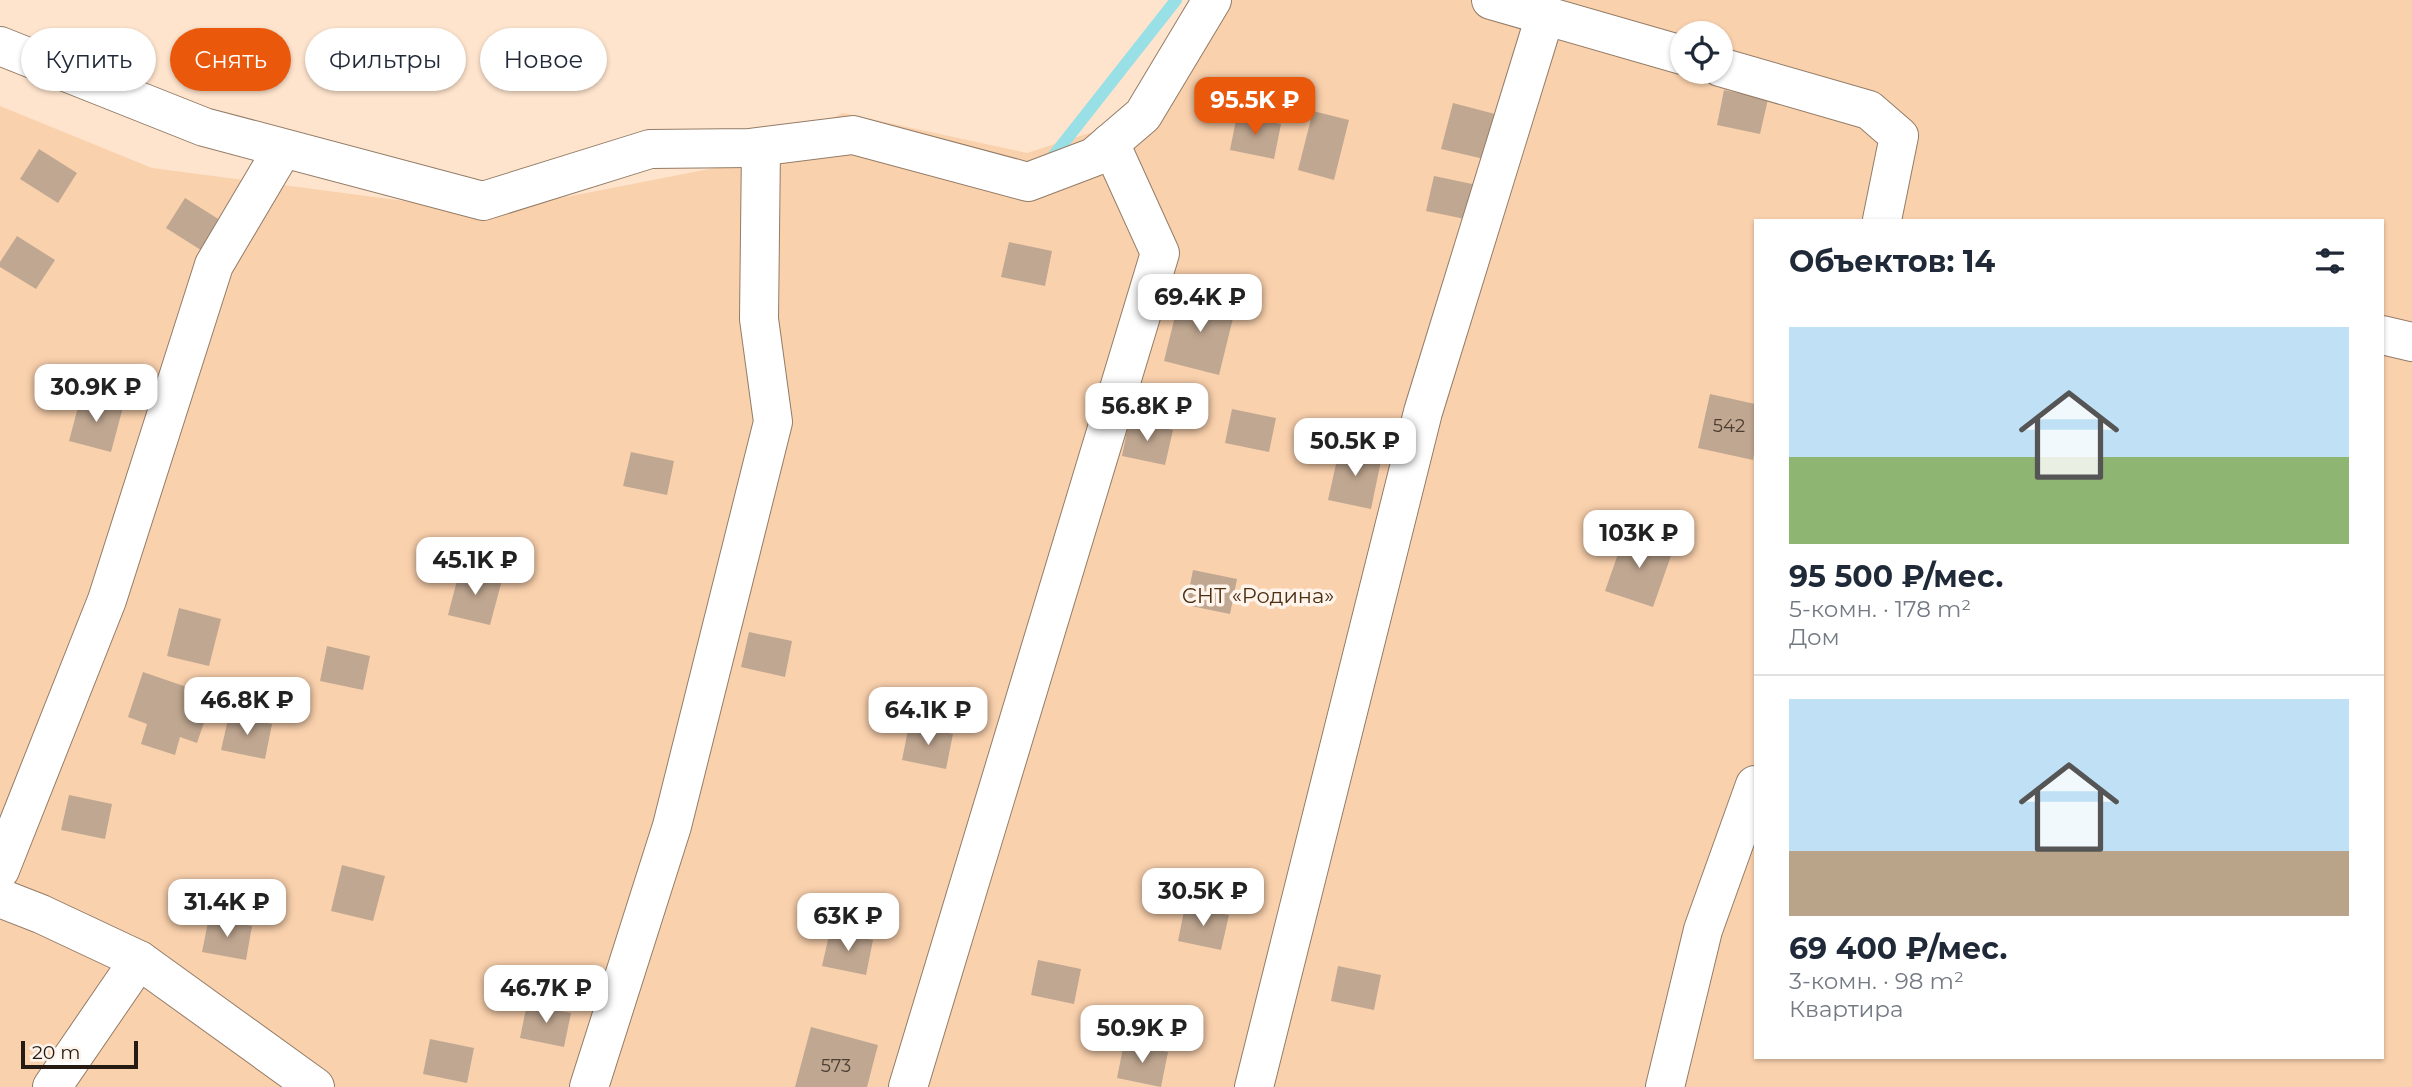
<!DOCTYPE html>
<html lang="ru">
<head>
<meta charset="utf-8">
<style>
	:root { --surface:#fff; --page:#f2f2f3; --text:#1f2937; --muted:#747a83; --line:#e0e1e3; --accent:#ea580c }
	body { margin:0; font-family:Montserrat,sans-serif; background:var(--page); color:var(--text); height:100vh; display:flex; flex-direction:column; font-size:26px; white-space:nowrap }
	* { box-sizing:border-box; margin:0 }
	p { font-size:23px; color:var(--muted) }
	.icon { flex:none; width:38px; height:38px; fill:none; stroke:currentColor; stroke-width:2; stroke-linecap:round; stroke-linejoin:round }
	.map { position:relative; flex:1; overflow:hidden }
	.details { position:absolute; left:1754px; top:219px; width:630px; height:840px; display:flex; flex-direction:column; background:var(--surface); border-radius:0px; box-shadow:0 2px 5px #0004 }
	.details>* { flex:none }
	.top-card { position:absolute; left:21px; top:28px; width:665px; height:63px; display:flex; gap:14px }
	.tools { position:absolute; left:1670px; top:21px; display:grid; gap:14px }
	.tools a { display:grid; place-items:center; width:63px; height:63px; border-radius:50%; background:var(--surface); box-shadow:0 2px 5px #0004; font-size:35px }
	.scale { position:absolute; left:21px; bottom:18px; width:117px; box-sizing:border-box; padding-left:7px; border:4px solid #251b13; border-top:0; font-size:19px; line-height:24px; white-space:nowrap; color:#251b13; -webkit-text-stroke:5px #fff4eb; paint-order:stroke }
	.price { position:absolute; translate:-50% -60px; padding:0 16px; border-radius:14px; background:#fff; color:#222; font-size:23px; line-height:46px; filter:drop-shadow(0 2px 4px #0008) }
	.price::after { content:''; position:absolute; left:50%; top:42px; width:21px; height:16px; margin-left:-10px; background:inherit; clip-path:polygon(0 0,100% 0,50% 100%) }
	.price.active { background:var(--accent); color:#fff }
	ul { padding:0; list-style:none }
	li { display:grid; align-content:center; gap:14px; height:371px; padding:0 35px }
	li+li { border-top:2px solid var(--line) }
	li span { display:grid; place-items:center; height:217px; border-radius:0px; color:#555 }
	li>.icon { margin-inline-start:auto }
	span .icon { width:126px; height:126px; fill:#fffc; stroke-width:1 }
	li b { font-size:30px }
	h2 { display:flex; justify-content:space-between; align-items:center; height:84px; padding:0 35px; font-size:30px }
	.tag { padding:0 24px; border-radius:32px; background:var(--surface); box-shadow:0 2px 5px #0004; font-size:24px; line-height:63px }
	.tag.active { background:var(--accent); color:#fff }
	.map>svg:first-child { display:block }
	.green { fill:#fad1ad; fill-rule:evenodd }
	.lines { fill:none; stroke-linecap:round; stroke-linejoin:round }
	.stream { stroke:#99dfe6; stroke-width:12 }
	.building { fill:#c0a791 }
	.minor-casing { stroke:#937c67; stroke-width:40 }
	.minor { stroke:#fff; stroke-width:38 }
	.labels { text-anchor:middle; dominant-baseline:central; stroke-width:7; stroke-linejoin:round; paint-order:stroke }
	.number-label { font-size:18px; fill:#4c3e32 }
	.park-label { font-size:21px; fill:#4b2f11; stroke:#fff4eb }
</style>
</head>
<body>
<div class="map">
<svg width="2412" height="1087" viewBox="0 0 2412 1087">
	<rect width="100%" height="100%" fill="#fee4cd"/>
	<path class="green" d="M1232 0H2412V1087H0V106L152 168 489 212 745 162 843 113 1027 153 1155 112ZM1682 33H1720V72H1682ZM1755 220H2382V1057H1755Z"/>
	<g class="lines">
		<path class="stream" d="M1047 164 1176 0"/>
	</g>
	<g class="building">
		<path d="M1724 90 1768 99 1760 134 1717 125Z"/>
		<path d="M1453 103 1495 114 1484 159 1441 149Z"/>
		<path d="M1313 111 1349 120 1334 180 1298 170Z"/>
		<path d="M1237 115 1281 124 1274 159 1230 150Z"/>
		<path d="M39 149 77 173 58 203 20 179Z"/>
		<path d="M1434 176 1477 185 1470 220 1426 211Z"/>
		<path d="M185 198 223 222 204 252 166 228Z"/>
		<path d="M17 236 55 260 36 289 0 267V262Z"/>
		<path d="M1009 242 1052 251 1045 286 1001 277Z"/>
		<path d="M1181 292 1236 306 1219 375 1164 361Z"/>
		<path d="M1710 394 1755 404V448L1753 460 1698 448Z"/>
		<path d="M81 396 123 407 111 452 69 441Z"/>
		<path d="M1232 409 1276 418 1269 452 1225 443Z"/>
		<path d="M1129 421 1173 430 1165 465 1122 456Z"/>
		<path d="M1340 446 1382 456 1371 509 1328 500Z"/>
		<path d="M631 452 674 461 667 495 623 486Z"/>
		<path d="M1625 534 1673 550 1653 607 1605 591Z"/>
		<path d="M460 569 502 580 490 625 448 615Z"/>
		<path d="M1193 570 1237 579 1230 614 1186 605Z"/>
		<path d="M179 608 221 619 209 666 167 656Z"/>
		<path d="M749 632 792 641 785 677 741 667Z"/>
		<path d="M327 646 370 656 363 690 320 681Z"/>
		<path d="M143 672 213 696 197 743 180 737 175 755 141 744 147 724 128 717Z"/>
		<path d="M229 715 272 724 265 759 221 750Z"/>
		<path d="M909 725 953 734 946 769 902 760Z"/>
		<path d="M69 795 112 804 105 839 61 830Z"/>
		<path d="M342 865 385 876 373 921 331 911Z"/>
		<path d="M1185 906 1229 915 1221 950 1178 941Z"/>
		<path d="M209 917 252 926 246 960 202 952Z"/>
		<path d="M830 931 873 940 866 975 822 966Z"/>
		<path d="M1038 960 1081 969 1074 1004 1031 995Z"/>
		<path d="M1338 966 1381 975 1374 1010 1331 1001Z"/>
		<path d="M527 1004 571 1013 564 1047 520 1038Z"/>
		<path d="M811 1027 878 1045 867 1087H795Z"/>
		<path d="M430 1039 474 1048 467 1083 423 1074Z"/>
		<path d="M1124 1043 1168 1052 1161 1087 1117 1078Z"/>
	</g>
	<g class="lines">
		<g class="minor-casing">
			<g id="minor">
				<path d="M1491 0 1682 55"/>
				<path d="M0 46 204 127 483 201 650 149 749 148 853 135 1028 182 1094 157 1143 115 1212 0"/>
				<path d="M1720 67 1869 110 1899 136 1882 220"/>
				<path d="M2382 335 2412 342"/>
				<path d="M0 870 107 600 214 265 282 150"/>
				<path d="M0 898 41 914 139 960 315 1087"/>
				<path d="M52 1087 139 960"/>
				<path d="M589 1087 672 826 773 422 759 319 761 147"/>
				<path d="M908 1087 1160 253 1110 143"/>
				<path d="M1254 1087 1423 412 1545 16"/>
				<path d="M1665 1087 1703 930 1755 785"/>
			</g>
		</g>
		<use href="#minor" class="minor"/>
	</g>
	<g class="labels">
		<g class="number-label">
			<text x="1729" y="426">542</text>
			<text x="836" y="1066">573</text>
		</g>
		<g class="park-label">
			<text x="1258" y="595">СНТ «Родина»</text>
		</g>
	</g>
</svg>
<div class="tools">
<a><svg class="icon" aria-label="locate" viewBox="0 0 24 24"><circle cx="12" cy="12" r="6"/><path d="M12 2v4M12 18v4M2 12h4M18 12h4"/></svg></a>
</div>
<div class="scale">20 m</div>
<b class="price active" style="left:1255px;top:137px">95.5K ₽</b>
<b class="price" style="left:1200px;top:334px">69.4K ₽</b>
<b class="price" style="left:96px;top:424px">30.9K ₽</b>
<b class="price" style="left:1147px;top:443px">56.8K ₽</b>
<b class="price" style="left:1355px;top:478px">50.5K ₽</b>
<b class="price" style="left:1639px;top:570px">103K ₽</b>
<b class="price" style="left:475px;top:597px">45.1K ₽</b>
<b class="price" style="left:247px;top:737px">46.8K ₽</b>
<b class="price" style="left:928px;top:747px">64.1K ₽</b>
<b class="price" style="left:1203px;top:928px">30.5K ₽</b>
<b class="price" style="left:227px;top:939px">31.4K ₽</b>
<b class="price" style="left:848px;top:953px">63K ₽</b>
<b class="price" style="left:546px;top:1025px">46.7K ₽</b>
<b class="price" style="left:1142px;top:1065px">50.9K ₽</b>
<div class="top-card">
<a class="tag">Купить</a>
<a class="tag active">Снять</a>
<a class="tag">Фильтры</a>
<a class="tag">Новое</a>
</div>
<section class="details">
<h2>Объектов: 14<svg class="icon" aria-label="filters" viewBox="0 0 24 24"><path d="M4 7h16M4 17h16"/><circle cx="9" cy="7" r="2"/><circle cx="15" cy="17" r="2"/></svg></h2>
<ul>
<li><span style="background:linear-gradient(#bfe0f5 60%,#8fb573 0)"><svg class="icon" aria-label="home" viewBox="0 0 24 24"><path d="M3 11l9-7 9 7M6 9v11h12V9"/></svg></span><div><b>95 500 ₽/мес.</b><p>5-комн. · 178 m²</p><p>Дом</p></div></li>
<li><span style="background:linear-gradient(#bfe0f5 70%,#b9a48a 0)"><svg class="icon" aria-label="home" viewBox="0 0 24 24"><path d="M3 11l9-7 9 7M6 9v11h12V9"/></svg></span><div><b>69 400 ₽/мес.</b><p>3-комн. · 98 m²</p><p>Квартира</p></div></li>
</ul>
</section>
</div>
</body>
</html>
